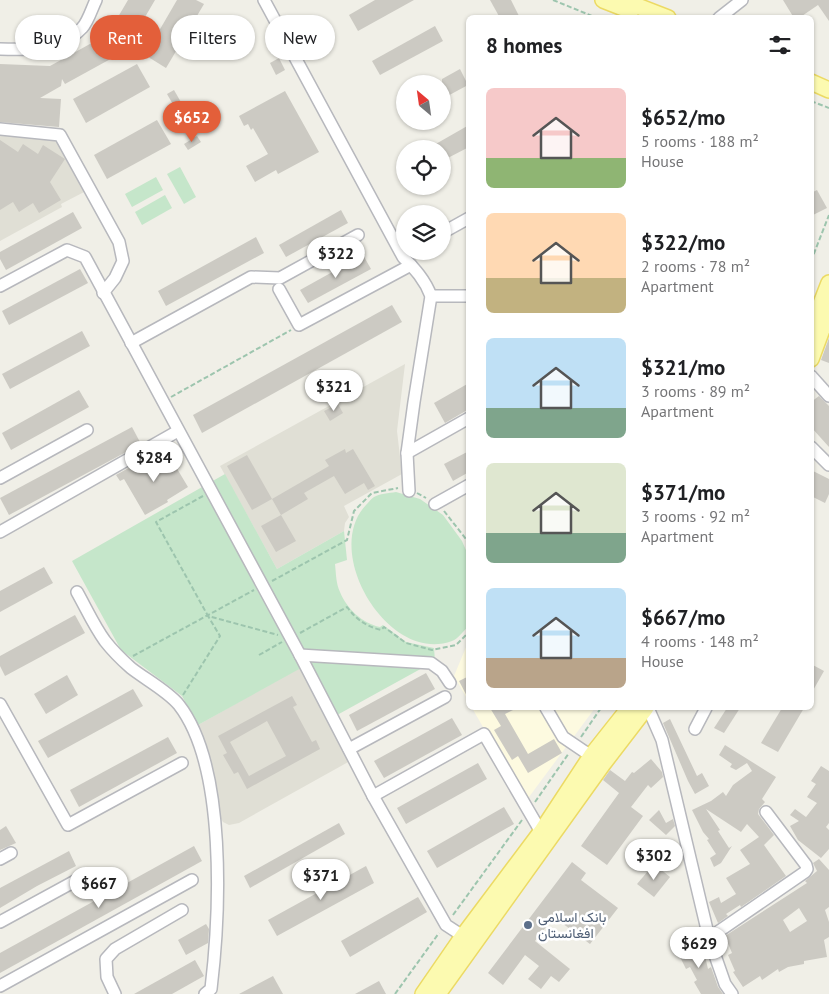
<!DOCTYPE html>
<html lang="en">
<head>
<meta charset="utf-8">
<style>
	:root { --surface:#fff; --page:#f2f2f2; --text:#202124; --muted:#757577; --accent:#e35f3a }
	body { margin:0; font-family:"PT Sans",Vazirmatn,sans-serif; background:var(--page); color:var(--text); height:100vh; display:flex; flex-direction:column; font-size:19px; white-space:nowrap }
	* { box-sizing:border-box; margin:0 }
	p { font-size:16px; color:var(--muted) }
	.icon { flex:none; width:28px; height:28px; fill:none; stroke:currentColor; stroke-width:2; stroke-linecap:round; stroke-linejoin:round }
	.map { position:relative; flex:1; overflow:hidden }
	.panel { position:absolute; left:466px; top:15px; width:348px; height:695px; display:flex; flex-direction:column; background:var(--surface); border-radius:8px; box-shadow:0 1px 4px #0004 }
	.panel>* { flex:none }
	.hud { position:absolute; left:15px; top:15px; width:376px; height:45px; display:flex; gap:10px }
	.needle { width:32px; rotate:331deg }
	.buttons { position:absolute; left:396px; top:75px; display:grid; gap:10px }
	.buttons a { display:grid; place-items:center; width:55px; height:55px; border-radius:50%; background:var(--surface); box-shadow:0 1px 4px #0004; font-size:25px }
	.price { position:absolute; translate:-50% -42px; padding:0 11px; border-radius:18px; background:#fff; color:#222; font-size:16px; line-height:32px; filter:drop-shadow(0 1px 2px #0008) }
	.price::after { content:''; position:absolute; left:50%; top:30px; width:15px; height:11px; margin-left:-8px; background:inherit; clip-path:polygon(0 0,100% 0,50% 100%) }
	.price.selected { background:var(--accent); color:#fff }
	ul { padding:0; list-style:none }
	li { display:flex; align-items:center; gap:15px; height:125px; padding:0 20px }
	li span { display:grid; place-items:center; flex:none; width:140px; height:100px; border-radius:8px; color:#555 }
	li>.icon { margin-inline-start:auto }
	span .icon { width:60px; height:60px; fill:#fffc; stroke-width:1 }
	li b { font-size:21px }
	h2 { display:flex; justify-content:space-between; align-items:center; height:60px; padding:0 20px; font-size:21px }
	.pill { padding:0 18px; border-radius:22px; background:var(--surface); box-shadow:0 1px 4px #0004; font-size:18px; line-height:45px }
	.pill.selected { background:var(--accent); color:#fff }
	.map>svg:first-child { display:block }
	.commercial { fill:#fdfae0 }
	.education { fill:#e0dfd5 }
	.green { fill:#c5e6ca }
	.building { fill:#cccac3; fill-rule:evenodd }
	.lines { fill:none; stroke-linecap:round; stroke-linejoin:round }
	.minor-casing { stroke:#b7b8bd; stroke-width:14 }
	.major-casing { stroke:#ecda64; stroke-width:18 }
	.path { stroke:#9dc5ae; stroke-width:2; stroke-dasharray:5 2.5; stroke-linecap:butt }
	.minor { stroke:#fff; stroke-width:11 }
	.major { stroke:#fcfab0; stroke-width:15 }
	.service-dot { fill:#5c6f8a; stroke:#fff; stroke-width:2 }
	.labels { text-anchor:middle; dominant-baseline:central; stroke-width:5; stroke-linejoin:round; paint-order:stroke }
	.service-label { font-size:14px; fill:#4e5e75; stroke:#fff; text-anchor:start }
</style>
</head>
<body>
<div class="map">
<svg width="829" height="994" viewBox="0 0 829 994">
	<rect width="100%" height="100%" fill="#f0efe7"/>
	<g class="commercial">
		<path d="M469 640V702L454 676Z"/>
		<path d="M472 708H595L526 801Z"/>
	</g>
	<g class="education">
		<path d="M0 135 58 139 86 191 61 204 62 207 0 241Z"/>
		<path d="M405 364 397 431 402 474 344 506 349 517 345 523 344 531 277 569 220 466Z"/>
		<path d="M301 667 350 761 239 823 229 825 223 822 219 815 215 783 207 749 198 725Z"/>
	</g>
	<g class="green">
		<path d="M180 167 196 197 184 204 167 174Z"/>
		<path d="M156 177 163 190 132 207 125 194Z"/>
		<path d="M165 195 172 208 142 225 135 212Z"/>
		<path d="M225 474 277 569 344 531 347 560 335 564C336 573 336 584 340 592 347 609 362 623 380 627L383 625 406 642 434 648 435 661 328 720 301 668 198 725 182 696 121 650 72 561Z"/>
		<path d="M396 492 420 499 443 515 462 541 469 557V626C464 630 458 639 452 641 389 665 321 552 366 505 368 503 371 499 374 497 379 494 389 493 396 492Z"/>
	</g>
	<g class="building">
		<path d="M128 0H155L128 46 127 45 128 47 125 51 65 84 62 79 61 86 40 98 61 99 59 127 0 122V64L50 66 108 34Z"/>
		<path d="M177 0H196L204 4 166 68 145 55Z"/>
		<path d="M375 0H414L358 31 349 15Z"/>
		<path d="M490 0H511L520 18H500Z"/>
		<path d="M783 0H829V21L818 5 799 18H794Z"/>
		<path d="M327 24 334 34 324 41 318 31Z"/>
		<path d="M435 26 443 41 380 75 372 61Z"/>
		<path d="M279 58 285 70 276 75 270 63Z"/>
		<path d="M137 64 150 87 86 123 73 99Z"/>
		<path d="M460 69 468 85 442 99V79Z"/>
		<path d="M174 90 186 111 179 115 167 94Z"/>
		<path d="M285 91 319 152 278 174 276 170 255 182 246 166 268 154 253 128 251 130 248 124 244 126 239 116Z"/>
		<path d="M157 120 171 144 107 179 94 155Z"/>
		<path d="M469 125V147L442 161V149H427Z"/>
		<path d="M197 136 201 142 188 150 184 144Z"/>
		<path d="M0 140 18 152 23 144 38 154 43 145 65 159 50 182 61 200 39 213 33 203 19 212 13 202 0 210Z"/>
		<path d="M817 190 827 208 811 216V193Z"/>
		<path d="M341 210 348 223 286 257 279 245Z"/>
		<path d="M73 212 82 228 6 270 0 259V252Z"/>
		<path d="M256 237 264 253 166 306 158 291Z"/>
		<path d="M363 255 371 269 308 303 300 290Z"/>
		<path d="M80 269 88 283 9 325 2 311Z"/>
		<path d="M392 305 402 322 202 433 193 415Z"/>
		<path d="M82 331 90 346 10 389 2 374Z"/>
		<path d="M829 338V363L821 360Z"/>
		<path d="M469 383V409L445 423 434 403Z"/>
		<path d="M79 390 89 407 11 450 2 433Z"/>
		<path d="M819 396 829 406V447L811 427V402Z"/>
		<path d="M338 404 343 413 330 421 324 411Z"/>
		<path d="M132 427 141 444 9 515 0 498Z"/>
		<path d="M345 449 346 453 353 449 375 486 368 490 364 483 345 494 334 476 304 493 308 499 281 515 296 541 276 552 261 526 281 515 272 499 329 466 325 460Z"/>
		<path d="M469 451V472L453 481 444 464Z"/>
		<path d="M167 452 188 487 167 500 168 502 145 515 124 479 120 481 116 475 134 465 137 470Z"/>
		<path d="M247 455 272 499 252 510 227 466Z"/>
		<path d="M811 470 829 479V494L825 503 811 496Z"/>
		<path d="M44 567 53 583 0 612V591Z"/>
		<path d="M75 615 85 633 5 676 0 666V656Z"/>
		<path d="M811 664 824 671 811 694Z"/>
		<path d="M426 673 435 689 357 731 349 715Z"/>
		<path d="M67 675 78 695 46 714 34 694Z"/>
		<path d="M469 676V700L459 681Z"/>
		<path d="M133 689 143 706 48 758 38 741Z"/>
		<path d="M292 696 297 705 293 707 312 742 316 740 320 749 247 789 238 772 234 774 223 755 227 753 218 736ZM267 721 286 756 249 776 230 742Z"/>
		<path d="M490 708H517L505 714 528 754 554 739 562 753 528 773 518 756 512 760 494 730 501 726Z"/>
		<path d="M727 708H740L724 733 714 728Z"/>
		<path d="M782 708H804L778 752 761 743Z"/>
		<path d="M452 718 462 735 384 778 374 761Z"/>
		<path d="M670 719 697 776 702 773 709 786 695 794 688 781 663 723Z"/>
		<path d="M168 737 177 753 79 807 70 790Z"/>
		<path d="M725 745 776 777 762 799 765 802 759 809 758 814 774 835 764 845 786 876 741 907 740 905 726 914 728 916 718 923 709 902 719 897 721 903 736 894 726 878 750 864 740 850 759 837 747 824 741 832 706 809 720 830 718 831 729 848 732 846 721 863 714 867 710 858 716 854 707 840 709 839 703 832 692 810 711 801 723 792 726 796 733 785 752 771 747 763 736 770 730 767 732 764 719 755Z"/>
		<path d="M651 759 662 772 663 777 651 788 648 785 631 807 643 816 607 865 581 846 619 793 603 780 610 770 625 781 632 772 634 773Z"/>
		<path d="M478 763 487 779 406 824 397 808Z"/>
		<path d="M821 766 829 771V823L826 827 829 830V849L821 858 798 840 790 826 799 821 790 815 795 809 806 817 817 803 807 797 816 784 811 781Z"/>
		<path d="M504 807 514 824 437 868 427 851Z"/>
		<path d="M659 810 666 823 673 819 675 826 666 835 649 820Z"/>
		<path d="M339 823 345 834 250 888 244 876Z"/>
		<path d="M6 826 16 843 0 850V830Z"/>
		<path d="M194 846 202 861 0 973V953Z"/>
		<path d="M69 851 76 866 37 886 0 908V888Z"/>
		<path d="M819 859 829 870V907L825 910 829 922V937L824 940 827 957 804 961V964L788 967 779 972 778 969 762 980 760 976 743 987 733 972 735 971 728 955 732 953 725 936 807 883 805 881 817 871 813 863ZM799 908 807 921 790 932 783 920Z"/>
		<path d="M572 862 586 873 581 880 618 908 590 944 554 917 535 941 570 969 559 982 551 976 541 989 528 979 539 966 525 955 503 985 488 973Z"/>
		<path d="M654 864 670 877 654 897 637 884Z"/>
		<path d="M366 866 374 883 277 936 268 920Z"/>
		<path d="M418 897 427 912 350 957 341 941Z"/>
		<path d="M206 924 209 929 208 943 186 955 178 940Z"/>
		<path d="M702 943 708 969 711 967 718 987 723 994H701L694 982 697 980 690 967 686 969 676 949Z"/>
		<path d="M195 960 204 976 172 994H134Z"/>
		<path d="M273 976 283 994H239Z"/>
		<path d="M379 981 386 994H355Z"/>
	</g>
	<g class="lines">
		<g class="minor-casing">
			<g id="minor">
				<path d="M264 0 403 257C415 269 425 280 431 296L414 402 407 453 409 491"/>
				<path d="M719 18 742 0"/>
				<path d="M0 49C29 50 60 51 82 28 88 22 92 8 96 0"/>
				<path d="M0 129 60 135 119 242 123 261 115 278 103 293"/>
				<path d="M442 233 469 218"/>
				<path d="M0 286 67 250 85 257 300 655 373 796 446 925 469 940"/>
				<path d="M279 289 299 325 411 265"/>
				<path d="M431 296H469"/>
				<path d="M131 343 251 277 280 278 358 235"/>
				<path d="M811 376 829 396"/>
				<path d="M811 447 829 465"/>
				<path d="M407 453 469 418"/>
				<path d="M0 478 87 430"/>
				<path d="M435 504 469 485"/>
				<path d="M0 532 178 431"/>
				<path d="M77 592C86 608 94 626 105 641 112 650 122 660 131 668 145 679 169 692 179 705 227 767 220 914 211 989L205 994"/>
				<path d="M300 655 431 663 442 671 450 683"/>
				<path d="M0 704 68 825 182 763"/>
				<path d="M546 708 563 737 597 760"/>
				<path d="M648 708 662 740 709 938 725 984 732 994"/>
				<path d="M695 729 706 708"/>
				<path d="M349 749 445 697"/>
				<path d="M373 796 484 734 541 832"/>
				<path d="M0 859 11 853"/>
				<path d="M0 922 88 874"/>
				<path d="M709 938 805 872 807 869 806 865 766 812"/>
				<path d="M0 986 192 880"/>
				<path d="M115 994 107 977 106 959 115 949 182 910"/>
			</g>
		</g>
		<g class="major-casing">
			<g id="major">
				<path d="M603 0 631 11"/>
				<path d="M622 0 668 18"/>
				<path d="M811 82 829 90"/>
				<path d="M813 324 829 283"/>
				<path d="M811 359 829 311"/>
				<path d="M423 994 463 936 541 832 591 756 629 708"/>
				<path d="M438 994 603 764 646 708"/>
			</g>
		</g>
		<g class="path">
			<path d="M553 0 597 18"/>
			<path d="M811 101 829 108"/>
			<path d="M811 261 829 215"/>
			<path d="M171 397 291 330"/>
			<path d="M417 493 426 498"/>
			<path d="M203 496 156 522 208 616 278 635"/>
			<path d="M444 511 466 539 469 546"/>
			<path d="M272 581 347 540 354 511 372 493 398 488"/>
			<path d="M300 633 347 607C356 619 365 626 381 630L384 627 406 643 432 650 456 645 469 632"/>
			<path d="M259 655 282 642"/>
			<path d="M133 656 254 590"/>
			<path d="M183 695 220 636 208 616"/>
			<path d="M581 737 601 708"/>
			<path d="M535 802 569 753"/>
			<path d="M453 915 522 820"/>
			<path d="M395 994 439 933"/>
		</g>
		<use href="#minor" class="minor"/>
		<use href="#major" class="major"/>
	</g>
	<circle class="service-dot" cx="528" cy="925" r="5"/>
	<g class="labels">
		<g class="service-label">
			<text x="538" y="917">بانک اسلامی<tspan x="538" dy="16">افغانستان</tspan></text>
		</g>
	</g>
</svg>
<div class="buttons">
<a><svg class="needle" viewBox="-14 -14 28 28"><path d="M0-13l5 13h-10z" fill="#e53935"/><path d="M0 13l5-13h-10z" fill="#757577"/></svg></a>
<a><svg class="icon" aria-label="locate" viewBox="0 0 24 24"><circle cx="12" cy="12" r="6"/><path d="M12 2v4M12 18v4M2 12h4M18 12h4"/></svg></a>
<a><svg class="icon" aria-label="layers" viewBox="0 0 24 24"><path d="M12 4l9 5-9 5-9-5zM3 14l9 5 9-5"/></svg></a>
</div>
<b class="price selected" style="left:192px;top:143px">$652</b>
<b class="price" style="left:336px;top:279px">$322</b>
<b class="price" style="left:334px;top:412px">$321</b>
<b class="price" style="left:154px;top:483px">$284</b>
<b class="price" style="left:654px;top:881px">$302</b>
<b class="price" style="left:321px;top:901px">$371</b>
<b class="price" style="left:99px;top:909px">$667</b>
<b class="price" style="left:699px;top:969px">$629</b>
<div class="hud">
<a class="pill">Buy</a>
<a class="pill selected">Rent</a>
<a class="pill">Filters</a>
<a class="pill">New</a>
</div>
<section class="panel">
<h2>8 homes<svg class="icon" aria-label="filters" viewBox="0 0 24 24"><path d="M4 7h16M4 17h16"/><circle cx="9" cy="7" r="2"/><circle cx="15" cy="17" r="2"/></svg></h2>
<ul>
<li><span style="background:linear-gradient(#f6c9c9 70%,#8fb573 0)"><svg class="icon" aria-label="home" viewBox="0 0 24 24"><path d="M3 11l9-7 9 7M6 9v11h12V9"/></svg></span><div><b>$652/mo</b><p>5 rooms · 188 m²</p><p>House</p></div></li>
<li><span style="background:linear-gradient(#ffd9b3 65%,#c2b280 0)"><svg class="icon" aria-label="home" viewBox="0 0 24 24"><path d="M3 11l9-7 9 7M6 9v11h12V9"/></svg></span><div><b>$322/mo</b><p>2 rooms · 78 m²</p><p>Apartment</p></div></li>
<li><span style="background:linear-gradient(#bfe0f5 70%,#7fa58c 0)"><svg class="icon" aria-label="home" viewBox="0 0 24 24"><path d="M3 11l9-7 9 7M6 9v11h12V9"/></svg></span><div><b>$321/mo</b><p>3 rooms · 89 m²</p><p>Apartment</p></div></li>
<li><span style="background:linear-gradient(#dfe7d0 70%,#7fa58c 0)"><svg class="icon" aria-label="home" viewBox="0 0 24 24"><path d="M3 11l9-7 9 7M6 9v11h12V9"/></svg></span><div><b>$371/mo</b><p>3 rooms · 92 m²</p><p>Apartment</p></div></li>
<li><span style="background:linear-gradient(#bfe0f5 70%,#b9a48a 0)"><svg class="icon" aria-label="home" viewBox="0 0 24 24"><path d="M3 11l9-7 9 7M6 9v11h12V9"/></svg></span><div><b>$667/mo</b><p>4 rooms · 148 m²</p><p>House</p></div></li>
</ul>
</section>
</div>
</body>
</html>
